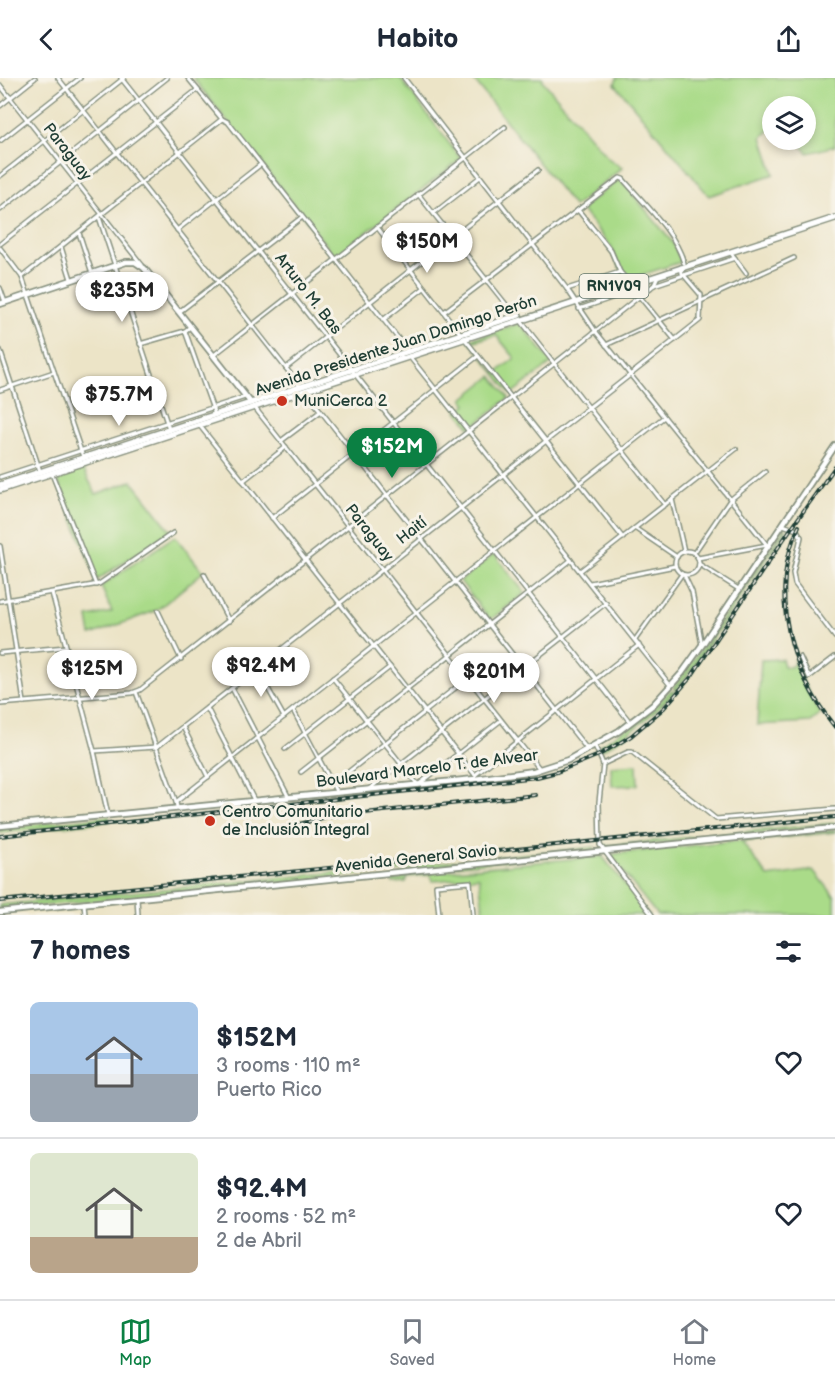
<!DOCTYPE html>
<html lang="en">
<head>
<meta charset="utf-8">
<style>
	:root { --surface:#fff; --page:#f2f2f3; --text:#1f2937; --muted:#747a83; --line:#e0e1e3; --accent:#0b8043 }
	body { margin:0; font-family:"Balsamiq Sans",sans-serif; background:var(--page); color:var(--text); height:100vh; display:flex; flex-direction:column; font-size:22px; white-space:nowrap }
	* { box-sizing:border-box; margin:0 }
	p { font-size:20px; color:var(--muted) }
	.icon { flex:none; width:33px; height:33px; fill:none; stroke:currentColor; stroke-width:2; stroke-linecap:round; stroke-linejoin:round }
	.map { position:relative; height:837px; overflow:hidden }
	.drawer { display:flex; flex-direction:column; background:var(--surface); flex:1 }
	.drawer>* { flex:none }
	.fabs { position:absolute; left:762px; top:18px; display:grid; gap:12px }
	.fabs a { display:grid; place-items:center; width:54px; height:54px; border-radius:50%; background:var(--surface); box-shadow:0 3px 9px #0003; font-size:30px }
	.price { position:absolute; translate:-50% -51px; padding:0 14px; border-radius:21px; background:#fff; color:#222; font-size:20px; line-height:39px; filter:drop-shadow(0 2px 3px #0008) }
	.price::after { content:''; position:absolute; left:50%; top:36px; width:18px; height:14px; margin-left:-9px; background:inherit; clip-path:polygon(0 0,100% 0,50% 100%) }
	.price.active { background:var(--accent); color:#fff }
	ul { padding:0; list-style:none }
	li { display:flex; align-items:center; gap:18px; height:150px; padding:0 30px }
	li+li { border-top:2px solid var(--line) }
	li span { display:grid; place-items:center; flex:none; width:168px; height:120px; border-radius:9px; color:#555 }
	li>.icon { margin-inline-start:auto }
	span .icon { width:72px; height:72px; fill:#fffc; stroke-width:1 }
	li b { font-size:26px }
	h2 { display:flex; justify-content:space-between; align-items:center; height:72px; padding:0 30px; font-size:26px }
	header { display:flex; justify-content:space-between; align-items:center; height:78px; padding:0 30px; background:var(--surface); font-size:27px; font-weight:600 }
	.tabs { display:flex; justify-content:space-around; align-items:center; height:84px; border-top:2px solid var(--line); background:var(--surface); font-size:16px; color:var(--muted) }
	.tabs a { display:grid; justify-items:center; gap:3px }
	.tabs .active { color:var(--accent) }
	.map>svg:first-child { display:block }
	.green { fill:#aadb89; stroke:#648c5e; stroke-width:1.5; fill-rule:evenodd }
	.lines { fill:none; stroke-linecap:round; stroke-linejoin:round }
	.street-casing { stroke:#86907e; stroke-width:6 }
	.secondary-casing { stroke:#86907e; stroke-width:8 }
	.primary-casing { stroke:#86907e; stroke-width:8 }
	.street { stroke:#fff; stroke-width:3 }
	.secondary { stroke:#fff; stroke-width:4.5 }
	.primary { stroke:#fff; stroke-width:5 }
	.rail-casing { stroke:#1f3d34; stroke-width:4 }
	.rail { stroke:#f7f3e8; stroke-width:1.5; stroke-dasharray:4.5; stroke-linecap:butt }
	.poi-dot { fill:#c8321e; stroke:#f7f3e8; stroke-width:2 }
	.labels { text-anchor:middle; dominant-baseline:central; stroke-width:6; stroke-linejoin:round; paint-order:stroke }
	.shield { fill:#f7f3e8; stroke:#60746a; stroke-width:1.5 }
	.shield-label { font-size:15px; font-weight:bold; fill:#1f3d34 }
	.street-label { font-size:16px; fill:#1f3d34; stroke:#f7f3e8 }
	.poi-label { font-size:16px; fill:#1f3d34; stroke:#f7f3e8; text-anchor:start }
</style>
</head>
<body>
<header><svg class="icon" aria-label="back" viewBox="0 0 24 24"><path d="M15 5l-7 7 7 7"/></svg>Habito<svg class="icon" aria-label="share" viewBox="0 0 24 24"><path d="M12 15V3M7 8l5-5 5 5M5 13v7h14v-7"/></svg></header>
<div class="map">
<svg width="835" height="837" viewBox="0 0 835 837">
	<rect width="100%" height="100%" fill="#f7f3e8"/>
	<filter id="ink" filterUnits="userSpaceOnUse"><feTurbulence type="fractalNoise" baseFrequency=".0167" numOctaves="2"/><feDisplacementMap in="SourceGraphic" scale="12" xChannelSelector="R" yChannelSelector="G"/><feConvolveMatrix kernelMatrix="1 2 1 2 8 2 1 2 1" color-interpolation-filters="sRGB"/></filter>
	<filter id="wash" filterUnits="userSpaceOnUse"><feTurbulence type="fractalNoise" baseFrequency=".008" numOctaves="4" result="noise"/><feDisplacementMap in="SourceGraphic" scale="24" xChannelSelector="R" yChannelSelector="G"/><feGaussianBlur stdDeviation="1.35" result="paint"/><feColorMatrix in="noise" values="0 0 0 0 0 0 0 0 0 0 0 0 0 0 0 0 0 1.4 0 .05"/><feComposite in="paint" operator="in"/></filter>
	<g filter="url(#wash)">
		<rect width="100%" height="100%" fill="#ece4c7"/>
		<g class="green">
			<path d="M193 0H400L461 81 337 177H334Z"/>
			<path d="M472 0H543V3L608 80 622 90 574 129Z"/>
			<path d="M617 0H835V68L808 75 796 62H806V28H772V50L762 59 774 96 709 118 615 6Z"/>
			<path d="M619 102 622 103 673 165 681 184 629 201 622 194 611 169 581 131Z"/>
			<path d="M520 245 552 285 511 316 469 262ZM496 257 515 280 496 295 471 264Z"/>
			<path d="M492 298 509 320 472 349H470L457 333 467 326 463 321Z"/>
			<path d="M82 389 96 416 132 403 171 453 97 502 56 398Z"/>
			<path d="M784 450 786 451 694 588 676 612 673 609 699 574Z"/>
			<path d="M175 458 203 494 157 532 91 557 88 539 112 534 101 508Z"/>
			<path d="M494 476 525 515 490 542 460 503Z"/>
			<path d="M782 581 784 588 790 589 794 586V581L804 606 820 636 810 644 757 647 761 582Z"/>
			<path d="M671 612 674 614C652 638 628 657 600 673V667L643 639Z"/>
			<path d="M637 686 638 707 612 708 611 688Z"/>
			<path d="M109 738V743L0 755V750Z"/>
			<path d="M835 745V748L608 771 603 768Z"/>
			<path d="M835 752V754L742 764 768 799 814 792 835 819V837H657L612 780 613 776Z"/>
			<path d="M595 769 593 774 0 832V827Z"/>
			<path d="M602 778 649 837H484L479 799 432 803 431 797 406 799V804L393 805 392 802 402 801V797Z"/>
		</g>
	</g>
	<g filter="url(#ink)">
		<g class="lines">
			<g class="street-casing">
				<g id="street">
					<path d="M58 0 300 308"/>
					<path d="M121 0 630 644"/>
					<path d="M188 0 222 41 228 44 408 273"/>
					<path d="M404 0 567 211 596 254 767 467"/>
					<path d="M0 7 142 187"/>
					<path d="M0 28 35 0"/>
					<path d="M0 63 80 0"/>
					<path d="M0 98 124 0"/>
					<path d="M418 116 516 239"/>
					<path d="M0 132 167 0"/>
					<path d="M578 132 611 173 620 194 628 203"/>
					<path d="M434 135 480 99"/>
					<path d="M99 139 169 351"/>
					<path d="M377 149 460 255"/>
					<path d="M177 152 260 87"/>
					<path d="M79 155 92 195"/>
					<path d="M0 166 197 12"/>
					<path d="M61 169 71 201"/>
					<path d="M0 170 22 199 83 379"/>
					<path d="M731 175 746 195"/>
					<path d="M681 189 682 195 700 216"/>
					<path d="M22 199 222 41"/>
					<path d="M654 207 735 180"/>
					<path d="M0 210 5 224"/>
					<path d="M567 211 620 194"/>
					<path d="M640 219 675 262"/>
					<path d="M579 231 644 209 650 210"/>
					<path d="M179 234 301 140"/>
					<path d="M444 234 620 100 623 101C645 127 674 152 684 185"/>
					<path d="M383 242 424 210"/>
					<path d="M521 243 665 427"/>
					<path d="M185 253 215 337"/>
					<path d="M464 260 623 460"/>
					<path d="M140 266 185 253 190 249"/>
					<path d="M606 267 794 180"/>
					<path d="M0 272 40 393"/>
					<path d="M214 277 505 49"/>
					<path d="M409 278 670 607"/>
					<path d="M286 290 538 92"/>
					<path d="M0 312 54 294"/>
					<path d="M305 313 587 671"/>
					<path d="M255 330 539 690"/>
					<path d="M200 348 475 697"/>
					<path d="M281 363 321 333"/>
					<path d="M52 396 96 507"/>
					<path d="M0 399 245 319"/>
					<path d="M243 403 286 369"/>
					<path d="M672 421 684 473"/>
					<path d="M272 440 478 278"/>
					<path d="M783 447 797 452 801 459 793 495 795 506 835 559"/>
					<path d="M636 451 677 479"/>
					<path d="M0 468 24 624"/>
					<circle cx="687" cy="485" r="12"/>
					<path d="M694 475 730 422 765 394"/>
					<path d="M698 480 767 467"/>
					<path d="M699 486 740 512"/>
					<path d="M580 493 736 371"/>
					<path d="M204 496 229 543"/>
					<path d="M684 497 692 514 702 567"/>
					<path d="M590 505 675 488"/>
					<path d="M52 515 94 673 108 737"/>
					<path d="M0 523 99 506 173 455"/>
					<path d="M158 533 181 581"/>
					<path d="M635 562 682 496"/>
					<path d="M0 575 66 569"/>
					<path d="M800 579 809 599 835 579"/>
					<path d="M257 591 284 639"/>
					<path d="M333 600 418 707 500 643"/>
					<path d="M232 610 288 718"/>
					<path d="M136 614 176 724"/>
					<path d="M0 626 132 615 140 612 654 207 658 198"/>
					<path d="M207 630 254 722"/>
					<path d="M293 632 337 715"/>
					<path d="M183 649 208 699"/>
					<path d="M595 668 603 686 599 724 600 767 652 837"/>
					<path d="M285 671 390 589"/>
					<path d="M94 673 157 669 700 242 701 217"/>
					<path d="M603 686 628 674H632L716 741 835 731"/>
					<path d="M301 694 571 482"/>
					<path d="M475 697 639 567"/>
					<path d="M333 706 468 600"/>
					<path d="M369 711 606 525"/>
					<path d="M177 729 176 724 664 339"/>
					<path d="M137 820 138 837"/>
					<path d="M84 825 85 837"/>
					<path d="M439 837 436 807 470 804 473 837"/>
				</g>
			</g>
			<g class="secondary-casing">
				<g id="secondary">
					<path d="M0 226 126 184H135L144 190 251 325"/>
					<path d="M0 748 475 701 534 693 568 682 619 653 653 627 682 595 702 567 835 368"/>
					<path d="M0 834 835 750"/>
				</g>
			</g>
			<g class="primary-casing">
				<g id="primary">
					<path d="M0 407 519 237"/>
					<path d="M0 412 835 140"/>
				</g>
			</g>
			<use href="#street" class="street"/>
			<use href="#secondary" class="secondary"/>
			<use href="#primary" class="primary"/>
			<g class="rail-casing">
				<g id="rail">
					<path d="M799 448C767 515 791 594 835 649"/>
					<path d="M273 753 326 739 536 717"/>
					<path d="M0 758 537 699 557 694 599 677 631 658 664 630 691 599 792 449 835 389"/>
					<path d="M0 823 835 739"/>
				</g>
			</g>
			<use href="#rail" class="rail"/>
		</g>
	</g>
	<g class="poi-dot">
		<circle cx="282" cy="323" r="6"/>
		<circle cx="210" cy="743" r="6"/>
	</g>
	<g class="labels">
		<rect class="shield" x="579.5" y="196" width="69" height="24" rx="4.5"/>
		<g class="shield-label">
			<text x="614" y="208">RN1V09</text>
		</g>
		<g class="street-label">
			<text transform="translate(67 74) rotate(52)">Paraguay</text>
			<text transform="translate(308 216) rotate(52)">Arturo M. Bas</text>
			<text transform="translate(396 268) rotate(-18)">Avenida Presidente Juan Domingo Perón</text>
			<text transform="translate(412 453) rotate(-38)">Haití</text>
			<text transform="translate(369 455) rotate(52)">Paraguay</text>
			<text transform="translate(427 691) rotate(-7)">Boulevard Marcelo T. de Alvear</text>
			<text transform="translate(416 781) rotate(-6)">Avenida General Savio</text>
		</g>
		<g class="poi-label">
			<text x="294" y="323">MuniCerca 2</text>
			<text x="222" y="734">Centro Comunitario<tspan x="222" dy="18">de Inclusión Integral</tspan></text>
		</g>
	</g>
</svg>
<div class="fabs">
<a><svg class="icon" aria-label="layers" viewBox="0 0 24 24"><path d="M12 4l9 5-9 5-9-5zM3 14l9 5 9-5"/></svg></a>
</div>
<b class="price" style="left:427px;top:196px">$150M</b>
<b class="price" style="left:122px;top:245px">$235M</b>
<b class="price" style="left:119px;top:349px">$75.7M</b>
<b class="price active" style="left:392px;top:401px">$152M</b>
<b class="price" style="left:261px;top:620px">$92.4M</b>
<b class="price" style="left:92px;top:623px">$125M</b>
<b class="price" style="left:494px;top:626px">$201M</b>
</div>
<section class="drawer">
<h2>7 homes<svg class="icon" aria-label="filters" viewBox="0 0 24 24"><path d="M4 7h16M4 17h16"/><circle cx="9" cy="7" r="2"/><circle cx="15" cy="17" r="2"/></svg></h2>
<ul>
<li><span style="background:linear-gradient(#a9c7e8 60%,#9aa5b1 0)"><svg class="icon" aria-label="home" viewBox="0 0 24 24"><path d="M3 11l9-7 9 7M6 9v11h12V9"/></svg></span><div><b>$152M</b><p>3 rooms · 110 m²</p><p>Puerto Rico</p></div><svg class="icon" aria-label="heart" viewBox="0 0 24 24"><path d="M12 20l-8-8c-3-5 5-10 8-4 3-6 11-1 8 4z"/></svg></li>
<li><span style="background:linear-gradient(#dfe7d0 70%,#b9a48a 0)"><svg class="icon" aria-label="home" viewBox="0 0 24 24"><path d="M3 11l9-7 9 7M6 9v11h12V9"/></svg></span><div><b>$92.4M</b><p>2 rooms · 52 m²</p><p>2 de Abril</p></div><svg class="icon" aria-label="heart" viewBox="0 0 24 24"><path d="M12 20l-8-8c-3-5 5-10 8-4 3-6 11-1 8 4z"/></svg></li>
</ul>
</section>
<nav class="tabs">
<a class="active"><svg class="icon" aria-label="map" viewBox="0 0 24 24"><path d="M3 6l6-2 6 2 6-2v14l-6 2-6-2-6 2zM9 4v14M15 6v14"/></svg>Map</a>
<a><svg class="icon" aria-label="saved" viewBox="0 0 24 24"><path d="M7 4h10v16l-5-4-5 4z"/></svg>Saved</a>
<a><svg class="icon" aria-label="home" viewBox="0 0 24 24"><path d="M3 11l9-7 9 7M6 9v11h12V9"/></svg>Home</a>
</nav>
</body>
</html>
